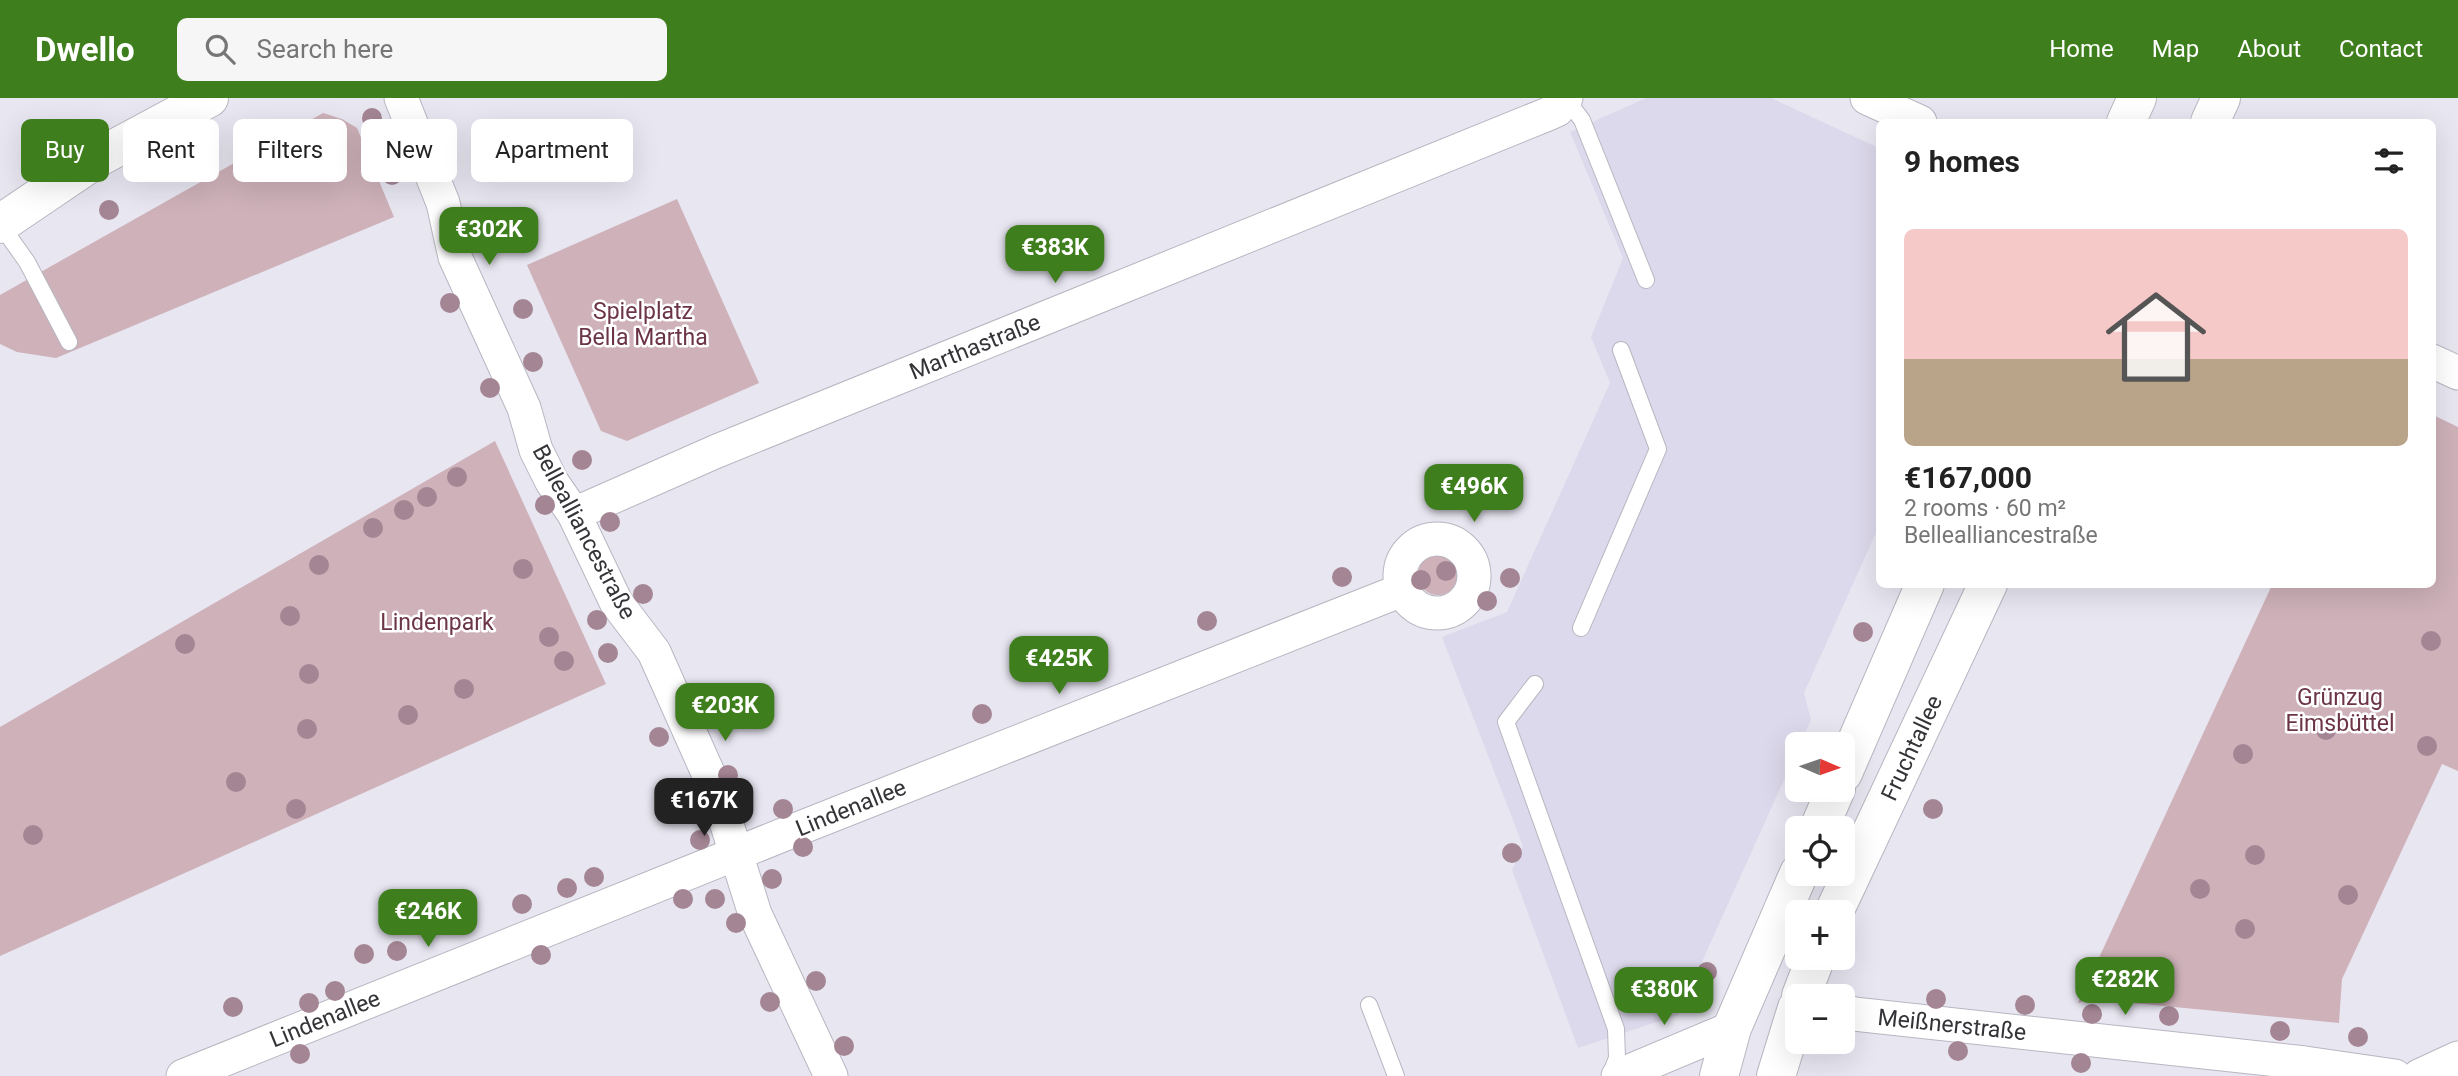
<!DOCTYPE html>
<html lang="en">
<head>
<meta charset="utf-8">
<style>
	:root { --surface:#fff; --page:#f6f6f6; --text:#222; --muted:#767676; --line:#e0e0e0; --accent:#3e7e1d }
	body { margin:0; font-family:Roboto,sans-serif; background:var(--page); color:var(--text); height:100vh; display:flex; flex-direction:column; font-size:26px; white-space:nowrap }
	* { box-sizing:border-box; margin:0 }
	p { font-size:23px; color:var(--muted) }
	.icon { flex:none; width:38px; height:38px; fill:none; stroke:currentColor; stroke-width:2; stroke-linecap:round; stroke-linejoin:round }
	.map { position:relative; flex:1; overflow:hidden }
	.details { position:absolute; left:1876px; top:21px; width:560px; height:469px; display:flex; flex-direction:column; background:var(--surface); border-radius:10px; box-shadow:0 7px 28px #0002 }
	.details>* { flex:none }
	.banner { position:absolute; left:21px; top:21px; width:665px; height:63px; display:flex; gap:14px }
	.needle { width:46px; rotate:92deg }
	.fabs { position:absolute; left:1785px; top:634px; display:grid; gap:14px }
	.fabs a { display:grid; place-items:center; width:70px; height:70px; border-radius:10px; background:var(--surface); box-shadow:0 7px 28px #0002; font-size:35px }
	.price { position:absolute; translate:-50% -60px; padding:0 16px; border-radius:14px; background:var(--accent); color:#fff; font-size:23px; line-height:46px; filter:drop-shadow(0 2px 4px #0008) }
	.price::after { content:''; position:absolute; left:50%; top:42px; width:21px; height:16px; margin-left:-10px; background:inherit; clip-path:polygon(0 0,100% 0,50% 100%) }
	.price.active { background:#222; color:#fff }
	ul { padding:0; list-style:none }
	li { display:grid; align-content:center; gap:14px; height:371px; padding:0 28px }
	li+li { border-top:2px solid var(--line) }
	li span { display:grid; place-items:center; height:217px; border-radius:10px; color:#555 }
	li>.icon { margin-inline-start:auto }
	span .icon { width:126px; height:126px; fill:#fffc; stroke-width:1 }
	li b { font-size:30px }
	h2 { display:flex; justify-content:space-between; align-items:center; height:84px; padding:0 28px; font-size:30px }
	.pill { padding:0 24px; border-radius:10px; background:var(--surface); box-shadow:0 7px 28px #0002; font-size:24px; line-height:63px }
	.pill.active { background:var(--accent); color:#fff }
	header { display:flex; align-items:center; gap:42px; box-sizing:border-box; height:98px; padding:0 35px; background:var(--accent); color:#fff }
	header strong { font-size:33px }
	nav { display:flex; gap:38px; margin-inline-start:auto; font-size:24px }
	.search { width:490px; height:63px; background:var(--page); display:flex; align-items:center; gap:18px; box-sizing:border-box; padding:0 24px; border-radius:10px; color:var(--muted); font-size:26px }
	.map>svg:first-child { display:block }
	.built { fill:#ddd9ec }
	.green { fill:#ceb1b9 }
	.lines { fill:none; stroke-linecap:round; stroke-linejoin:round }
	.service-casing { stroke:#b8b6c1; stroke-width:18 }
	.minor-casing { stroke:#b8b6c1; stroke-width:35 }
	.tertiary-casing { stroke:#b8b6c1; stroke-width:40 }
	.primary-casing { stroke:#b8b6c1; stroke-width:40 }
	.service { stroke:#fff; stroke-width:16 }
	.minor { stroke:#fff; stroke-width:33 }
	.tertiary { stroke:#fff; stroke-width:38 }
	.primary { stroke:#fff; stroke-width:38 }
	.tree { fill:#a48594 }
	.labels { text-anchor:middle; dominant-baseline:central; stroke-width:5; stroke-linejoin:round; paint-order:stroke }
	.park-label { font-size:23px; fill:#6c3547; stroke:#fff }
	.street-label { font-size:23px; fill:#343337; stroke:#fff }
</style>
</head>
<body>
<header>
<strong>Dwello</strong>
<div class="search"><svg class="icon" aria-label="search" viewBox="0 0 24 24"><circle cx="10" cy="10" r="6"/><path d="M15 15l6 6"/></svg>Search here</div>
<nav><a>Home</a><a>Map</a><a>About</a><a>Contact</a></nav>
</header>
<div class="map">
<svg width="2458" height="978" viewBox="0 0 2458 978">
	<rect width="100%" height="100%" fill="#e8e6f1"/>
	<path class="built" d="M1646 0H1771L1879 50V428L1804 595 1811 622 1800 646H1797V653L1678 917 1578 950 1512 772 1523 748 1442 539 1507 514 1610 285 1591 239 1623 160 1570 34Z"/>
	<g class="green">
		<path d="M323 15 342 21 357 30 394 119 56 260 17 254 0 246V197Z"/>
		<path d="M677 101 759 285 627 343 601 333 527 167Z"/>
		<path d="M2433 317 2458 329V673L2442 666 2342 881 2339 925 2092 901 2078 905 2272 487 2432 486Z"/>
		<path d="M495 343 606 586 0 858V629Z"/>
		<circle cx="1438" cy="477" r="20"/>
	</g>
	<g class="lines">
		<g class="service-casing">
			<g id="service">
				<path d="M1566 1 1582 22 1646 182"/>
				<path d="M0 126 27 164 69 244"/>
				<path d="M1581 530 1658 351 1621 252"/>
				<path d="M1535 586 1506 624 1616 931 1617 960 1610 978"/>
				<path d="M1369 907 1396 978"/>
			</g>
		</g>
		<g class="minor-casing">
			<g id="minor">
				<path d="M401 0 443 105 455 159 524 310 536 352 552 384 574 416 616 504 654 554 717 695 755 816 831 978"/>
				<path d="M1867 0 1920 24"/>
				<path d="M2432 263 2458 275"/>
				<path d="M574 416 717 353 1548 16 1557 12 1566 0"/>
				<circle cx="1437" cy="478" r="37"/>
				<path d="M1843 912 1854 916 2305 965 2395 978"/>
				<path d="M183 978 800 730 1402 492"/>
				<path d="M1618 978 1732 930"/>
				<path d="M2419 978 2458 960"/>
			</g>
		</g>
		<g class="tertiary-casing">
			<path id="tertiary" d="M0 126 99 59 209 0"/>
		</g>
		<g class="primary-casing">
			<g id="primary">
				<path d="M2126 24 2137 0"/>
				<path d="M2210 24 2221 0"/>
				<path d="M1843 675 1925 486"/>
				<path d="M1819 730 1836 691"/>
				<path d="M1834 814 1988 486"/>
				<path d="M1801 898 1816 859"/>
				<path d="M1719 978 1732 930 1799 775"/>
				<path d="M1776 978 1797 910"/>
			</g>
		</g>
		<use href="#service" class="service"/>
		<use href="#minor" class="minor"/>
		<use href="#tertiary" class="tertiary"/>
		<use href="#primary" class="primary"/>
	</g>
	<g class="tree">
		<circle cx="372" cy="20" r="10"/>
		<circle cx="37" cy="39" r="10"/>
		<circle cx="180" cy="72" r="10"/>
		<circle cx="392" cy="77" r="10"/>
		<circle cx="109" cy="112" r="10"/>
		<circle cx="450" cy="205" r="10"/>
		<circle cx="523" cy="211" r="10"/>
		<circle cx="533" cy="264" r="10"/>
		<circle cx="490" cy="290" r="10"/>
		<circle cx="582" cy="362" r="10"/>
		<circle cx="457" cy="379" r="10"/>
		<circle cx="427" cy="399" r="10"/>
		<circle cx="545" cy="407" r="10"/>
		<circle cx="404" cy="412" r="10"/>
		<circle cx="610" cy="424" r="10"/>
		<circle cx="373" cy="430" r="10"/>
		<circle cx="319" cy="467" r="10"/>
		<circle cx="523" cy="471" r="10"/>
		<circle cx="1446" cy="473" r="10"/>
		<circle cx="1342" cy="479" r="10"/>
		<circle cx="1510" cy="480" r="10"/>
		<circle cx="1421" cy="482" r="10"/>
		<circle cx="643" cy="496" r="10"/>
		<circle cx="1487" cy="503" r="10"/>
		<circle cx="290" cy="518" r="10"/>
		<circle cx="597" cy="522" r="10"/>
		<circle cx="1207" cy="523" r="10"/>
		<circle cx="1863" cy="534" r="10"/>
		<circle cx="549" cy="539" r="10"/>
		<circle cx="2431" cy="543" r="10"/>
		<circle cx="185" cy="546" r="10"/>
		<circle cx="608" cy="555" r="10"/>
		<circle cx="564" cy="563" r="10"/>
		<circle cx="309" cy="576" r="10"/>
		<circle cx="464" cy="591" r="10"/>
		<circle cx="982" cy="616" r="10"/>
		<circle cx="408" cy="617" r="10"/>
		<circle cx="307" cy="631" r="10"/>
		<circle cx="2326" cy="632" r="10"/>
		<circle cx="659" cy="639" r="10"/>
		<circle cx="2427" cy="648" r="10"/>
		<circle cx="2243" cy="656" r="10"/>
		<circle cx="728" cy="677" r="10"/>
		<circle cx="236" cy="684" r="10"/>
		<circle cx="691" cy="707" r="10"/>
		<circle cx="296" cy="711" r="10"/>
		<circle cx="783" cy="711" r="10"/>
		<circle cx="1933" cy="711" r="10"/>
		<circle cx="33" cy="737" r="10"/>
		<circle cx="700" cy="742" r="10"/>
		<circle cx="803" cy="749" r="10"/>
		<circle cx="1512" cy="755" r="10"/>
		<circle cx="2255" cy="757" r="10"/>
		<circle cx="594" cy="779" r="10"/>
		<circle cx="772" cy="781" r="10"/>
		<circle cx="567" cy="790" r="10"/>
		<circle cx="2200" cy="791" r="10"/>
		<circle cx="2348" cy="797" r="10"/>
		<circle cx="683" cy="801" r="10"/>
		<circle cx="715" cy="801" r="10"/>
		<circle cx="522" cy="806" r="10"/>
		<circle cx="736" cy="825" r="10"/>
		<circle cx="2245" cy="831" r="10"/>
		<circle cx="397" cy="853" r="10"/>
		<circle cx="364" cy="856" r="10"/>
		<circle cx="541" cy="857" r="10"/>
		<circle cx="1707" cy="874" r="10"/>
		<circle cx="816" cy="883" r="10"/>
		<circle cx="2144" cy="884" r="10"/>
		<circle cx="335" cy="893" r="10"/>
		<circle cx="1936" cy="901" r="10"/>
		<circle cx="770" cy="904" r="10"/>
		<circle cx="309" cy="905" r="10"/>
		<circle cx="2025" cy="907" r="10"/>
		<circle cx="233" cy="909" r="10"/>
		<circle cx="2092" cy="916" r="10"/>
		<circle cx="2169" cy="918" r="10"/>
		<circle cx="2280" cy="933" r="10"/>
		<circle cx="2358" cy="939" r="10"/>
		<circle cx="844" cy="948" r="10"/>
		<circle cx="1958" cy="953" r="10"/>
		<circle cx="300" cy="956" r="10"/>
		<circle cx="2081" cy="965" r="10"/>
	</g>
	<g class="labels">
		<g class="park-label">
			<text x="643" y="213">Spielplatz<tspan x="643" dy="26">Bella Martha</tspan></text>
			<text x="437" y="524">Lindenpark</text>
			<text x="2340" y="599">Grünzug<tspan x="2340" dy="26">Eimsbüttel</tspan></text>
		</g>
		<g class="street-label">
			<text transform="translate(975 249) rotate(-22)">Marthastraße</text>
			<text transform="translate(584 434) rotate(62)">Bellealliancestraße</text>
			<text transform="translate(1912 650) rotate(-65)">Fruchtallee</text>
			<text transform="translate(851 710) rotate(-22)">Lindenallee</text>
			<text transform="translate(325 921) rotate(-22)">Lindenallee</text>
			<text transform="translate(1952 927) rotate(6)">Meißnerstraße</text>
		</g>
	</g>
</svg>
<div class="fabs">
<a><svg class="needle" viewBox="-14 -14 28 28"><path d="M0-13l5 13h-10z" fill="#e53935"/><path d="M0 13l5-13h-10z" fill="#767676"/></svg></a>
<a><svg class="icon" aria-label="locate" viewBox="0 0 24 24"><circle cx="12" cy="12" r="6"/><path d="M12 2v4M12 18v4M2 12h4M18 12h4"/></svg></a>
<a>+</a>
<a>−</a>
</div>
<b class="price" style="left:489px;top:169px">€302K</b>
<b class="price" style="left:1055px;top:187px">€383K</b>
<b class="price" style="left:1474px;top:426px">€496K</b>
<b class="price" style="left:1059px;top:598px">€425K</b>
<b class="price" style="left:725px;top:645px">€203K</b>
<b class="price active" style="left:704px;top:740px">€167K</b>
<b class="price" style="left:428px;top:851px">€246K</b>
<b class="price" style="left:2125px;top:919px">€282K</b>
<b class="price" style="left:1664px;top:929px">€380K</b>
<div class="banner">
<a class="pill active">Buy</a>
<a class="pill">Rent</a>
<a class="pill">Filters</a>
<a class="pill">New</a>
<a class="pill">Apartment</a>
</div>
<section class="details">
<h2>9 homes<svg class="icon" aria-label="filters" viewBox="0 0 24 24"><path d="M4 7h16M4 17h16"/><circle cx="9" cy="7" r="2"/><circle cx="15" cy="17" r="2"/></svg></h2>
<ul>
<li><span style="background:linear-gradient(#f6c9c9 60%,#b9a48a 0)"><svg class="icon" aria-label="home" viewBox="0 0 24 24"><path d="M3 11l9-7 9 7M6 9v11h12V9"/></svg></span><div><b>€167,000</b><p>2 rooms · 60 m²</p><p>Bellealliancestraße</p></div></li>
</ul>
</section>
</div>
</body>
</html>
